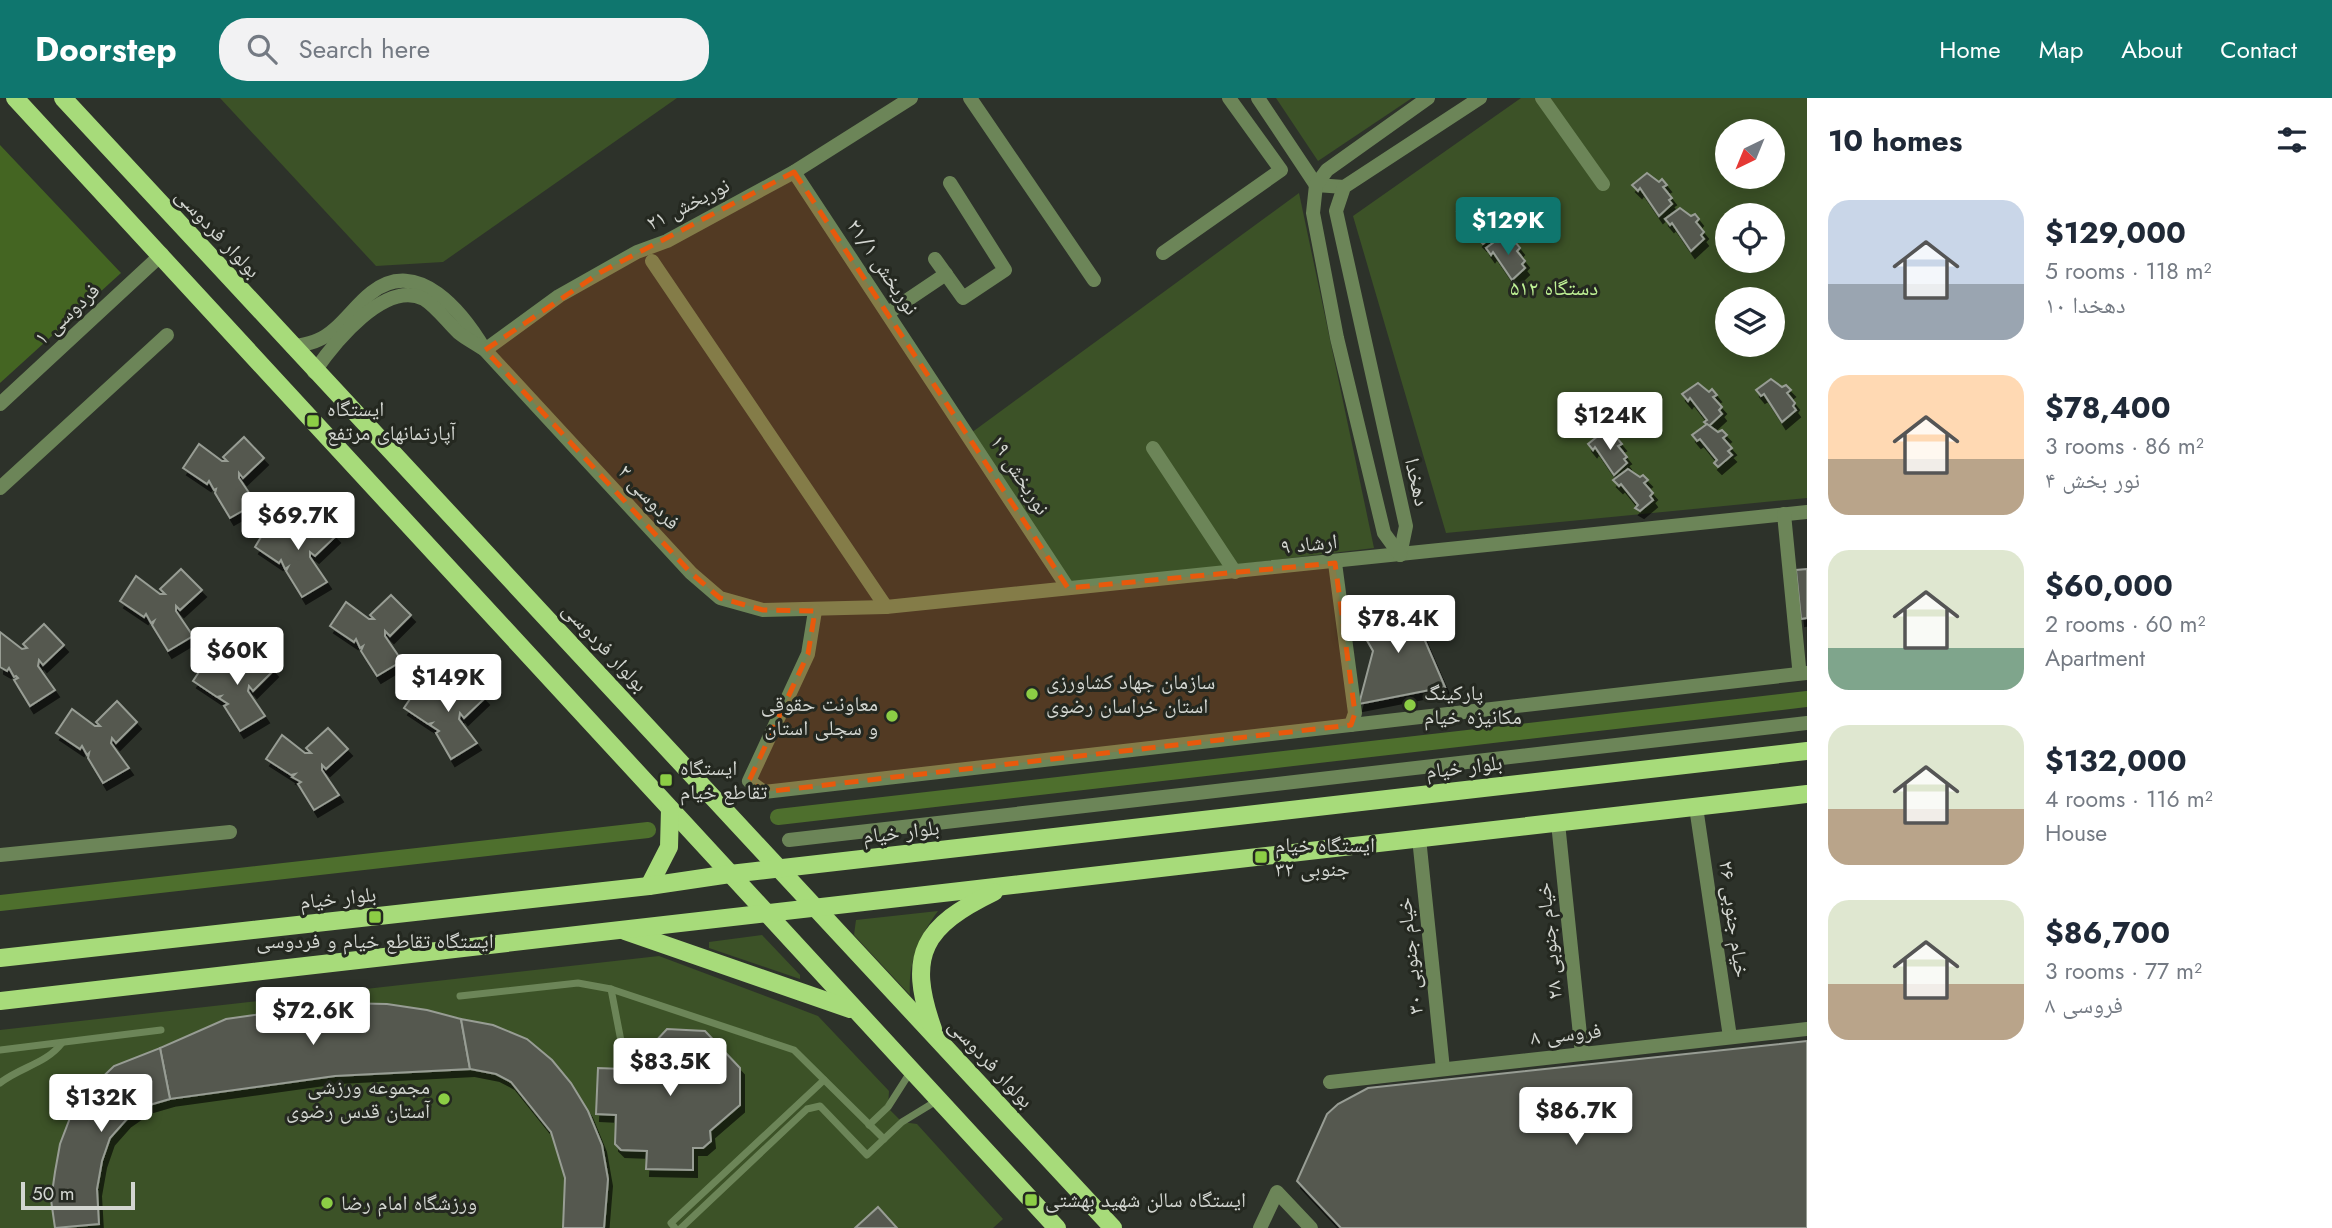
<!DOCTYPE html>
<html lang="en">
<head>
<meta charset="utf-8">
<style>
	:root { --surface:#fff; --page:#f2f2f3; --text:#1f2937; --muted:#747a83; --accent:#0f766e }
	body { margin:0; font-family:Jost,"Noto Naskh Arabic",sans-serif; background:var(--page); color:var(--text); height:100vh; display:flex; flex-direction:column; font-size:26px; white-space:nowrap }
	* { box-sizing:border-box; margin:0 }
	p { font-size:23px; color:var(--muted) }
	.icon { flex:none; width:38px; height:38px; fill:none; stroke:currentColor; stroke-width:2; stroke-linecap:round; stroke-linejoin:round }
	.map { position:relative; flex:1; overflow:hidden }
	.sheet { display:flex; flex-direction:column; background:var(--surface); width:525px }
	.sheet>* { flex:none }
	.needle { width:46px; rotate:223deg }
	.controls { position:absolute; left:1715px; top:21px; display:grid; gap:14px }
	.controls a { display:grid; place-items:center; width:70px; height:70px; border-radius:50%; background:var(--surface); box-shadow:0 4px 18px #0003; font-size:35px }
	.scale { position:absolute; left:21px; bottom:18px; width:114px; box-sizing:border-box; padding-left:7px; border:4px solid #d3d6d1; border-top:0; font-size:19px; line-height:24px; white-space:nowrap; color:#d3d6d1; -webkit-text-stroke:5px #242820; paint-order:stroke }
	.price { position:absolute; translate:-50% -60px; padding:0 16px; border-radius:7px; background:#fff; color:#222; font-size:23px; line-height:46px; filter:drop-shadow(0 2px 4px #0008) }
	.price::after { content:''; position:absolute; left:50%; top:42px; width:21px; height:16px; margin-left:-10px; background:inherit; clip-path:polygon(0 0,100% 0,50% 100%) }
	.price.selected { background:var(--accent); color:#fff }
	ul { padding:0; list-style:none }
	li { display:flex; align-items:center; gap:21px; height:175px; padding:0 21px }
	li span { display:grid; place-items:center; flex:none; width:196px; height:140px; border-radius:21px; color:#555 }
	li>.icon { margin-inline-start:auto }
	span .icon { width:84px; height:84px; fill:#fffc; stroke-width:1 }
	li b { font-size:30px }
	h2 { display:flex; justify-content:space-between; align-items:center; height:84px; padding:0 21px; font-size:30px }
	header { display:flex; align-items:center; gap:42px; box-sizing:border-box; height:98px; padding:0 35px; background:var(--accent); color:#fff }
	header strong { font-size:33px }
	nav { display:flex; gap:38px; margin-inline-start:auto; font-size:24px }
	.search { width:490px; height:63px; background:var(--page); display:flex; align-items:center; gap:18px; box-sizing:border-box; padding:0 24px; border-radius:28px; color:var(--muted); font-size:26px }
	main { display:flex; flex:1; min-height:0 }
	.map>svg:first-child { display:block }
	.green { fill:#3c5227; fill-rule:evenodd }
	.forest { fill:#446522 }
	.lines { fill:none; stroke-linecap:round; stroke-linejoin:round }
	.canal { stroke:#4e6f2d; stroke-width:16 }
	.building { fill:#545950; stroke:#989d94; stroke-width:2; filter:url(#shadow) }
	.lane { stroke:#6c8558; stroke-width:7 }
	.street { stroke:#6c8558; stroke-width:14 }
	.primary { stroke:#a7db7a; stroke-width:18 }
	.marked { fill:#e8590c; fill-opacity:0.2; stroke:#e8590c; stroke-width:5; stroke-dasharray:14 9; stroke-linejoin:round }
	.poi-dot { fill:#8cce45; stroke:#242820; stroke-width:2.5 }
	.labels { text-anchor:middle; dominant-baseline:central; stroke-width:6; stroke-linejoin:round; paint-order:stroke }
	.street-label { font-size:21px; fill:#d3d6d1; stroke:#242820 }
	.park-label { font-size:21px; fill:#c0f396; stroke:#242820 }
	.poi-label { font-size:21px; fill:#d3d6d1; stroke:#242820; text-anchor:start }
</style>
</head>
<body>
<header>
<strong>Doorstep</strong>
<div class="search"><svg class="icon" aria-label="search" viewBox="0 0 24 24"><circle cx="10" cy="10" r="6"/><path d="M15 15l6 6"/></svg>Search here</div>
<nav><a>Home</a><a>Map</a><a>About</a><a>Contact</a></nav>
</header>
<main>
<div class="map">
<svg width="1807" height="1130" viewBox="0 0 1807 1130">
	<defs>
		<filter id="shadow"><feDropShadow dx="4" dy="7" stdDeviation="0" flood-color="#0009"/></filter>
	</defs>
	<rect width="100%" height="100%" fill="#2d322a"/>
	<g class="green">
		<path d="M220 0H677L443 164 376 168Z"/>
		<path d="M1276 0H1412L1318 63Z"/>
		<path d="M1521 0H1807V400L1446 435 1353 118ZM1727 33H1773V79H1727ZM1727 117H1773V163H1727ZM1727 201H1773V247H1727Z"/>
		<path d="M1299 95 1374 450 1072 486 971 335Z"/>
		<path d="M938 813C919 839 908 864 910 897L854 837 856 822Z"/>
		<path d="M762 837 800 877V881L709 850V844Z"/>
		<path d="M659 858 818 918 889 993 888 1010 902 1024 917 1026 1003 1121 993 1130H0V932Z"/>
	</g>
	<path class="forest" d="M0 47 121 175 0 285Z"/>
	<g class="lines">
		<g class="canal">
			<path d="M778 719 1807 601"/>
			<path d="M0 805 648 732"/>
		</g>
	</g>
	<g class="building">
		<path d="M1647 75 1659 84 1662 81 1667 87 1663 89 1672 100 1669 102 1672 106 1659 118 1640 90 1638 93 1632 87Z"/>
		<path d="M1472 103 1483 112 1487 109 1492 114 1488 117 1497 127 1494 130 1497 134 1483 146 1479 142 1482 139 1465 118 1462 121 1457 114Z"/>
		<path d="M1680 110 1691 118 1695 116 1699 121 1696 124 1704 134 1701 137 1704 141 1691 153 1672 125 1670 127 1665 121Z"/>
		<path d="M1501 139 1512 147 1516 145 1520 150 1517 153 1525 163 1522 166 1525 170 1512 182 1493 154 1491 157 1486 150Z"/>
		<path d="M1771 281 1782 289 1786 287 1791 292 1787 295 1795 305 1793 308 1796 312 1782 324 1764 296 1761 298 1756 292Z"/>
		<path d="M1698 285 1709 294 1712 291 1717 297 1713 299 1722 309 1719 312 1722 316 1709 328 1704 324 1707 322 1690 300 1688 303 1682 296Z"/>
		<path d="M1707 326 1718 334 1722 332 1727 337 1723 340 1732 350 1728 353 1732 357 1718 369 1714 365 1717 362 1700 341 1697 343 1692 337Z"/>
		<path d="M1603 334 1614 343 1617 340 1622 346 1618 348 1627 359 1624 361 1627 365 1614 377 1595 349 1593 352 1588 346Z"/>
		<path d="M244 339 264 360 243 380 239 375V380L256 405 230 420 215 395 216 391 214 392 209 383 207 386 183 370 199 346 222 363H227L223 359Z"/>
		<path d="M1628 371 1640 379 1643 377 1648 382 1644 385 1653 395 1650 398 1653 402 1640 413 1635 410 1638 407 1621 386 1619 388 1613 382Z"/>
		<path d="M316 417 336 438 315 458 310 454V459L327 484 302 499 286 473 288 469 285 471 281 462 279 465 255 449 270 424 294 442H299L295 437Z"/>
		<path d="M181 471 202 492 180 512 176 508V513L193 538 168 553 152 527 154 523 151 525 146 516 144 519 120 503 136 478 160 496H165L160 491Z"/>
		<path d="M1807 471V520L1801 521 1796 472Z"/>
		<path d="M391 497 411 517 390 538 385 533V538L402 563 377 578 361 553 363 548 360 550 356 541 354 544 330 528 346 504 369 521H374L370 517Z"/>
		<path d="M1428 500 1419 529 1445 589 1359 606 1373 553 1357 525Z"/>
		<path d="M44 526 64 547 43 567 39 562 38 568 55 592 30 608 14 582 18 580 16 578 14 579 9 570 7 573 0 569V534L22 551 27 550 23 546Z"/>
		<path d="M254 552 274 572 253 593 249 588 248 593 265 618 240 633 224 608 228 606 219 600 221 598 217 599 193 583 209 559 232 576H237L233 572Z"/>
		<path d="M465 579 485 600 464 620 460 615 459 621 477 645 451 661 436 635 439 633 430 627 432 625 428 626 404 610 420 586 443 603H448L444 599Z"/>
		<path d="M117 603 137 624 116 645 112 640 111 645 129 670 103 685 88 660 89 655 87 657 82 648 80 651 56 635 72 611 95 628H100L96 624Z"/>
		<path d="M328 630 348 651 326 671 322 667V672L339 697 314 712 298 686 301 684 292 679 295 676 291 677 266 661 282 637 305 655H311L306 650Z"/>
		<path d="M339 905 387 906 427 912 461 921 470 971 335 978 170 1001 160 950 226 921Z"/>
		<path d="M461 921 493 927 527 941 552 962 571 985 588 1013 602 1047 608 1081 604 1130H563L565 1080 551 1034 511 984 496 976 470 971Z"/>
		<path d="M667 931 705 933 740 970V1007L710 1033 711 1043 703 1050H693V1072L646 1071 647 1053 621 1052 615 1046 616 1017 596 1016 598 970 623 971V963L628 958H642Z"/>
		<path d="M1807 943V1130H1341L1297 1083 1327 1016 1338 1006 1368 990Z"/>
		<path d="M160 950 170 1001 146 1008 126 1022 110 1040 102 1063 97 1091 99 1126 55 1130 51 1102 55 1074 60 1046 70 1020 88 993 114 968Z"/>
		<path d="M878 1109 897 1130H855Z"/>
	</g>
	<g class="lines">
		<g class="lane">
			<path d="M611 891 621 943"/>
			<path d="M460 898 578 885 611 891 794 952 884 1041"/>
			<path d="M0 952 161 932"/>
			<path d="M0 985C20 969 46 966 62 945"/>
			<path d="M869 1027 888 1009 911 973"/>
			<path d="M675 1130 671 1125 824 982"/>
			<path d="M681 1130 807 1011 820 1008 867 1057 902 1024 938 1002"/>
		</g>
		<g class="street">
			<path d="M970 0 1094 182"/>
			<path d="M1258 0 1316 87 1344 89"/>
			<path d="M1542 0 1603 86"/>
			<path d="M794 74 1068 490"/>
			<path d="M1163 155 1281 72 1229 0"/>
			<path d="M935 161 963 200 1005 172 950 85"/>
			<path d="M652 163 886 509"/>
			<path d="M888 215 946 176"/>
			<path d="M292 249C301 247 310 246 318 242 338 234 354 208 371 195 418 157 463 215 485 252L691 475 720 500 763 512 886 509 1807 414"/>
			<path d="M485 252 559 198 637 154 667 143 794 74 911 0"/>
			<path d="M314 274C334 245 385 181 424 201 437 209 448 225 459 235 466 241 475 245 482 250"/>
			<path d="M0 306 162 156"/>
			<path d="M1153 350 1235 474"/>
			<path d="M0 390 167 237"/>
			<path d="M1784 416 1799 569"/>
			<path d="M1400 457 1406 428 1336 113 1344 89 1480 0"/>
			<path d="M1400 457 1384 435 1337 240 1313 115 1316 87 1327 72 1428 0"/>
			<path d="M1335 465 1355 615 1351 627"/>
			<path d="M815 513 808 556 749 683 764 694 1807 575"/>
			<path d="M1696 709 1730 939"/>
			<path d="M1558 725 1582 956"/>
			<path d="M1419 740 1443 971"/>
			<path d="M789 742 1807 625"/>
			<path d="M0 757 230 734"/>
			<path d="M1330 984 1807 931"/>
			<path d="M1260 1130 1277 1094 1311 1130"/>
		</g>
		<g class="primary">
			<path d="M15 0 1057 1130"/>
			<path d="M63 0 1113 1130"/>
			<path d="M649 788 669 749 670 711"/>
			<path d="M625 833 850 911"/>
			<path d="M0 860 649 788 730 776 1807 653"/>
			<path d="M0 903 1807 696"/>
			<path d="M933 931C906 856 924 828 994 794"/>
		</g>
	</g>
	<path class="marked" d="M794 74 1068 490 1335 465 1355 615 1351 627 764 694 749 683 808 556 815 513 763 512 720 500 691 475 485 252 601 174Z"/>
	<g class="poi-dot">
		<rect x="306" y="316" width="14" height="14" rx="3.5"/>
		<circle cx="1032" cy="596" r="7"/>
		<circle cx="1410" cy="607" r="7"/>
		<circle cx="892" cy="618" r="7"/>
		<rect x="659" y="675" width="14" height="14" rx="3.5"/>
		<rect x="1254" y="752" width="14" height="14" rx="3.5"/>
		<rect x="368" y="812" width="14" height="14" rx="3.5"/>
		<circle cx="444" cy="1001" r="7"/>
		<rect x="1024" y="1095" width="14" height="14" rx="3.5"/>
		<circle cx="327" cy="1105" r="7"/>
	</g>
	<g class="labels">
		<g class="street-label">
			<text transform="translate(688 106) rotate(-27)">نوربخش ۲۱</text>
			<text transform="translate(218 135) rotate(47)">بولوار فردوسی</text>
			<text transform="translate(883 169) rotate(56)">نوربخش ۲۱/۱</text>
			<text transform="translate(67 216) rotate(-43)">فردوسی ۱</text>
			<text transform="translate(1020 377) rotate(57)">نوربخش ۱۹</text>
			<text transform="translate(1417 384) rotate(77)">دهخدا</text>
			<text transform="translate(649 399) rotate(47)">فردوسی ۲</text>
			<text transform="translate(1309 446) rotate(-6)">ارشاد ۹</text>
			<text transform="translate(605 549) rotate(47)">بولوار فردوسی</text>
			<text transform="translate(1464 669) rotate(-7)">بلوار خیام</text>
			<text transform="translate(901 734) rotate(-7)">بلوار خیام</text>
			<text transform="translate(338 800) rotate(-6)">بلوار خیام</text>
			<text transform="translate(1734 821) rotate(82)">خیام جنوبی ۲۶</text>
			<text transform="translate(1549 843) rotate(-96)">خیام جنوبی ۲۸</text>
			<text transform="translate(1410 858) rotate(-96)">خیام جنوبی ۳۰</text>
			<text transform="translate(1566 936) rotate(-6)">فروسی ۸</text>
			<text transform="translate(991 965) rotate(47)">بولوار فردوسی</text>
		</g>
		<g class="park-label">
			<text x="1554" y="190">۵۱۲ دستگاه</text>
		</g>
		<g class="poi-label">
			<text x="327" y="311">ایستگاه<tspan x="327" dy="24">آپارتمانهای مرتفع</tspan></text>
			<text x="1046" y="584">سازمان جهاد کشاورزی<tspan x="1046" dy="24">استان خراسان رضوی</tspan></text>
			<text x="1424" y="595">پارکینگ<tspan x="1424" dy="24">مکانیزه خیام</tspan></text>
			<text x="878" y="606" text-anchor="end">معاونت حقوقی<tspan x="878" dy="24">و سجلی استان</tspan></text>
			<text x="680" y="670">ایستگاه<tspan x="680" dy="24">تقاطع خیام</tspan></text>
			<text x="1275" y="747">ایستگاه خیام<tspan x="1275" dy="24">جنوبی ۳۲</tspan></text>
			<text x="375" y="843" text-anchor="middle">ایستگاه تقاطع خیام و فردوسی</text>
			<text x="430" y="989" text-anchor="end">مجموعه ورزشی<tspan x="430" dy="24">آستان قدس رضوی</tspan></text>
			<text x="1045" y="1102">ایستگاه سالن شهید بهشتی</text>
			<text x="341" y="1105">ورزشگاه امام رضا</text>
		</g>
	</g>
</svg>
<div class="controls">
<a><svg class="needle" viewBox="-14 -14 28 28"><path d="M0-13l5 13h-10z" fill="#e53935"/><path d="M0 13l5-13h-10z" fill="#747a83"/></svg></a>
<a><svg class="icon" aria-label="locate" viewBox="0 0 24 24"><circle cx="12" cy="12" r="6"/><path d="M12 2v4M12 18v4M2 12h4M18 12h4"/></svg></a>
<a><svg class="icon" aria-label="layers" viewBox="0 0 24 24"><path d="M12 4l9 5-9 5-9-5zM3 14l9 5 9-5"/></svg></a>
</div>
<div class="scale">50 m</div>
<b class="price selected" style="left:1508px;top:159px">$129K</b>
<b class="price" style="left:1610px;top:354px">$124K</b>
<b class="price" style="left:298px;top:454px">$69.7K</b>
<b class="price" style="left:1398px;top:557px">$78.4K</b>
<b class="price" style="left:237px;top:589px">$60K</b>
<b class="price" style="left:448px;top:616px">$149K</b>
<b class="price" style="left:313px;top:949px">$72.6K</b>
<b class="price" style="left:670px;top:1000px">$83.5K</b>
<b class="price" style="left:101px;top:1036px">$132K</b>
<b class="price" style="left:1576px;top:1049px">$86.7K</b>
</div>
<section class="sheet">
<h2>10 homes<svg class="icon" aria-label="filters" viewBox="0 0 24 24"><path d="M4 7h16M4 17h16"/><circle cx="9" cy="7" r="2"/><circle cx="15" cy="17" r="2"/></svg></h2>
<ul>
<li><span style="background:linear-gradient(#c9d6e8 60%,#9aa5b1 0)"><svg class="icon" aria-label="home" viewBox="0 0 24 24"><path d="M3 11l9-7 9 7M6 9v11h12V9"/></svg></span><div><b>$129,000</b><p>5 rooms · 118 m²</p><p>دهخدا ۱۰</p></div></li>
<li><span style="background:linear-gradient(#ffd9b3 60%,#b9a48a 0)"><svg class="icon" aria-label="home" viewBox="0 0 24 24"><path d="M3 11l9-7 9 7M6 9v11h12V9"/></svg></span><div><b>$78,400</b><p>3 rooms · 86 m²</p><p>نور بخش ۴</p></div></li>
<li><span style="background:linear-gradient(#dfe7d0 70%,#7fa58c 0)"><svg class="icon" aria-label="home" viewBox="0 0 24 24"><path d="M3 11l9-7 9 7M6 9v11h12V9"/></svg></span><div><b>$60,000</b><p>2 rooms · 60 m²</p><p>Apartment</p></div></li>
<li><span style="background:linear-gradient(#dfe7d0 60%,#b9a48a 0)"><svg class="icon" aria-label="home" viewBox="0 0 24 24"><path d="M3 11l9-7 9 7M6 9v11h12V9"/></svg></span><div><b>$132,000</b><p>4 rooms · 116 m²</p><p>House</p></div></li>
<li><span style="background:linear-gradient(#dfe7d0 60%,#b9a48a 0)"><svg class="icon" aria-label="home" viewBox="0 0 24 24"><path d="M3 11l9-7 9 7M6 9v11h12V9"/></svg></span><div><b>$86,700</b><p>3 rooms · 77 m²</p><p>فروسی ۸</p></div></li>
</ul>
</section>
</main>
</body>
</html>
